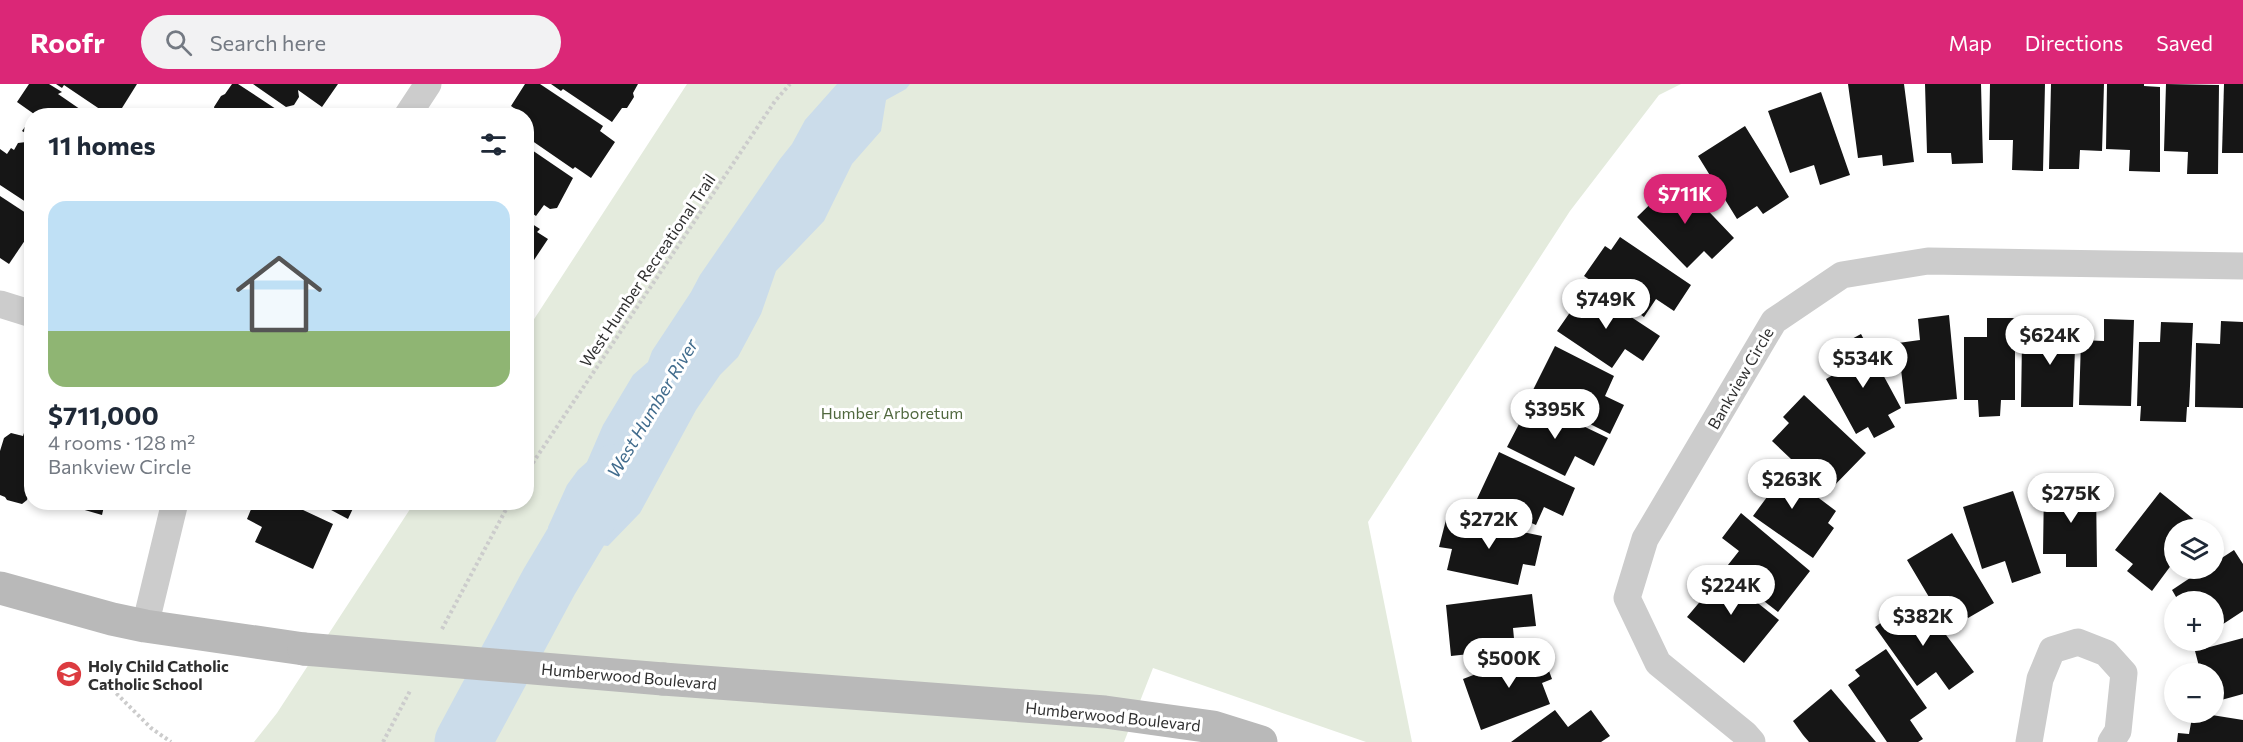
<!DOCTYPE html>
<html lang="en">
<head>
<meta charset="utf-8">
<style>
	:root { --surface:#fff; --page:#f2f2f3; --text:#1f2937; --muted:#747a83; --line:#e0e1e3; --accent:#db2777 }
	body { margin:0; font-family:Commissioner,sans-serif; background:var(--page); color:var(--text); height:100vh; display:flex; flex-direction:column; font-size:22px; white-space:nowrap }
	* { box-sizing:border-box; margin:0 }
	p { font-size:20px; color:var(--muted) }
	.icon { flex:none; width:33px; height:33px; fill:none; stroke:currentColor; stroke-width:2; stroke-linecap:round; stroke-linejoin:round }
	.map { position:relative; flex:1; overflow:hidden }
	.panel { position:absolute; left:24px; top:24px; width:510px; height:402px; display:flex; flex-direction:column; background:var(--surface); border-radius:24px; box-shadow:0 3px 9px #0003 }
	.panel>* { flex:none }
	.buttons { position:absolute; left:2164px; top:435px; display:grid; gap:12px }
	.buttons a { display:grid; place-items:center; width:60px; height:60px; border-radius:50%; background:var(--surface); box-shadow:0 3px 9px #0003; font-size:30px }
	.price { position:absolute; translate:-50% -51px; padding:0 14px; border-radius:21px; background:#fff; color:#222; font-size:20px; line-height:39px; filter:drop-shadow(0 2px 3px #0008) }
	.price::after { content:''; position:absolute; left:50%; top:36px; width:18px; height:14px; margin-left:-9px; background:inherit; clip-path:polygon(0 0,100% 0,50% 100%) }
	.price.selected { background:var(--accent); color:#fff }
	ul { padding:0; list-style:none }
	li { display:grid; align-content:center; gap:12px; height:318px; padding:0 24px }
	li+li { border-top:2px solid var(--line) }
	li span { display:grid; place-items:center; height:186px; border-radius:18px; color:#555 }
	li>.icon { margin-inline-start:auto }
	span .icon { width:108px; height:108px; fill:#fffc; stroke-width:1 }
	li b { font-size:26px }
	h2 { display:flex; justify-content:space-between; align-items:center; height:72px; padding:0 24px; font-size:26px }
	header { display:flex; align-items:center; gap:36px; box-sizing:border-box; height:84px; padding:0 30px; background:var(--accent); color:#fff }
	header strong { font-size:28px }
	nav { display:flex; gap:33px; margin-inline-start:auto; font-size:21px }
	.search { width:420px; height:54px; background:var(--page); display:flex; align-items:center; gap:15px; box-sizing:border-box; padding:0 21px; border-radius:33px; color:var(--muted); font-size:22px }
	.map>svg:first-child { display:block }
	.green { fill:#e4ebdd }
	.water { fill:#cbdcea }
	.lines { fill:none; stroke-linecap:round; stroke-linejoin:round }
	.river { stroke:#cbdcea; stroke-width:57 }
	.building { fill:#161616 }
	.path { stroke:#ccc; stroke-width:4; stroke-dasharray:3 3; stroke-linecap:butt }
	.street { stroke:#ccc; stroke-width:27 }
	.secondary { stroke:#b9b9b9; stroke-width:33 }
	.secondary-bridge { stroke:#b9b9b9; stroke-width:33 }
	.labels { text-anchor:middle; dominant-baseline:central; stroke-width:6; stroke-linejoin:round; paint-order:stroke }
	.street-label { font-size:16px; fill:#2f2f2f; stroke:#fff }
	.park-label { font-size:16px; fill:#50683e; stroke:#fff }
	.poi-label { font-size:16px; font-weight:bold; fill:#2f2f2f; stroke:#fff; text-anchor:start }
	.water-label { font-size:18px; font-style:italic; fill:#416c8d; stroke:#fff }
</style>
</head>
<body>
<header>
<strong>Roofr</strong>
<div class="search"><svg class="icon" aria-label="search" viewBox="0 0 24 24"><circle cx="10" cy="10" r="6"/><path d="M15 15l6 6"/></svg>Search here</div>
<nav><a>Map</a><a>Directions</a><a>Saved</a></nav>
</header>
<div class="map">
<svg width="2243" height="658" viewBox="0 0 2243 658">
	<rect width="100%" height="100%" fill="#fff"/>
	<path class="green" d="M687 0H1681L1659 11 1570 127 1368 438 1412 658H1366L1153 584 1124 658H254L277 629 414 419 526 418 527 246Z"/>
	<path class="water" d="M837 0H910L906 5 886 16 881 47 852 80 824 137 776 187 761 230 738 273 720 291 696 326 640 429 608 462 548 454V443L567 401 578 386 587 378 603 341 633 291 648 278 652 267 691 208 700 191 780 75 792 60 805 36Z"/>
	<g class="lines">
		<path class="river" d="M463 658 549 498 614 389"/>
	</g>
	<g class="building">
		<path d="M29 0H49L62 8 58 10 90 32H33L34 30 17 18Z"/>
		<path d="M56 0H137L117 32H110L64 1 62 4Z"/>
		<path d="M232 0H238L279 27 276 32H212L215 27 214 23 221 12 225 10Z"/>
		<path d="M253 0H338L322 23 298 6 299 13 294 21 286 23Z"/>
		<path d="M525 0H540L603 42 600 47 615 58 591 94 575 83 573 85 528 54 533 47 526 42 530 35 511 22Z"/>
		<path d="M551 0H638L633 9 634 13 627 24H622L612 38 563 5 561 7Z"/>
		<path d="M1848 0H1904L1914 78 1883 82 1882 71 1858 74Z"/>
		<path d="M1925 0H1981L1983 79 1952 80 1951 69H1927Z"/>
		<path d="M1990 0H2045L2043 87 2012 86 2013 56H1989Z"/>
		<path d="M2051 0H2104L2102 67 2080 66 2079 85H2049Z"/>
		<path d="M2107 0H2144V2L2160 3V88L2129 87 2130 66 2106 65Z"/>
		<path d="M2166 0 2219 1 2218 90H2187L2188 68 2164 67Z"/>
		<path d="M2224 0H2243V69H2222Z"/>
		<path d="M1821 8 1850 91 1820 101 1814 81 1790 89 1768 27Z"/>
		<path d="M32 33V53L22 47Z"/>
		<path d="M1745 42 1789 113 1763 130 1757 122 1737 135 1698 72Z"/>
		<path d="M26 58 32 61V122L0 101V65L7 70 11 64 14 66 18 59Z"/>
		<path d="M526 62 573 94 557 124 550 125 544 121 536 132 526 125Z"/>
		<path d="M1677 94 1734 154 1712 175 1704 167 1687 184 1637 133Z"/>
		<path d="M0 112 32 133V146L9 180 0 174Z"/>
		<path d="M526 136 540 145 537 148 548 155 526 188Z"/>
		<path d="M1620 153 1691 201 1674 227 1656 215 1644 233 1584 192 1605 162 1611 166Z"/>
		<path d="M1587 204 1660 252 1643 277 1625 265 1612 284 1557 247Z"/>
		<path d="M1949 231 1957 315 1905 320 1898 259 1920 256 1918 235Z"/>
		<path d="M2045 233 2076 234 2073 323H2021L2022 256H2044Z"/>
		<path d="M1987 234H2018V261H2015V316H2001L2000 332 1979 333 1978 316H1964V253H1987Z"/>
		<path d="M2104 235 2134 236 2131 322 2079 321 2081 256 2104 257Z"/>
		<path d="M2221 237 2243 238V324L2195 323 2196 259 2220 260Z"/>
		<path d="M2161 238 2193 239 2189 323H2187L2186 338 2140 337 2141 322H2137L2139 258H2160Z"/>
		<path d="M1861 250 1901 324 1888 331 1895 343 1874 354 1868 343 1856 350 1826 295 1845 284 1835 264Z"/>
		<path d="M1555 262 1614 292 1605 312 1624 321 1610 350 1584 337 1586 334 1532 308Z"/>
		<path d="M1804 311 1866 369 1827 409 1772 357 1789 339 1783 333Z"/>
		<path d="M1531 317 1608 354 1594 382 1575 372 1565 392 1507 363Z"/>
		<path d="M31 327 32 410 29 409 27 416 22 420 7 416 5 413 0 411V367L4 354 11 349 23 352Z"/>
		<path d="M1499 368 1575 404 1563 432 1544 423 1536 441 1477 415Z"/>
		<path d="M1767 375 1836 427 1828 439 1834 444 1813 474 1753 432 1767 413 1749 400Z"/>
		<path d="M2044 401 2096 402 2097 483H2066V470H2043Z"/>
		<path d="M2013 407 2041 489 2012 499 2005 477 1982 485 1963 423Z"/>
		<path d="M2160 408 2202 442 2199 446H2175V476L2152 507 2127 487 2133 480 2115 466Z"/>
		<path d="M57 418H105L102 431Z"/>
		<path d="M254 418H286L333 440 313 485 255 458 262 443 247 435Z"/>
		<path d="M316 418H356L348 435Z"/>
		<path d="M1741 429 1810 487 1778 528 1724 486 1739 467 1722 454Z"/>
		<path d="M1447 432 1542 452 1535 482 1523 480 1518 501 1447 486 1452 465 1439 463Z"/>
		<path d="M1952 449 1994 519 1968 534 1962 524 1942 535 1907 476Z"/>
		<path d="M2234 466 2243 480V527L2214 546V518H2179L2172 506 2205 484H2214V479Z"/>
		<path d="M1714 484 1779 536 1744 579 1687 533 1703 514 1695 508Z"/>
		<path d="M1532 510 1536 542 1513 544 1515 565 1451 572 1446 521Z"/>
		<path d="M1922 519 1974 588 1949 606 1936 588 1917 602 1875 543 1904 522 1909 528Z"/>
		<path d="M2243 554V610L2214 618V590H2201L2195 567Z"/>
		<path d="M1541 565 1552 595 1542 599 1550 620 1481 646 1463 595Z"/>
		<path d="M1886 565 1927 624 1910 636 1923 655 1918 658H1887L1848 601 1860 592 1855 586Z"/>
		<path d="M1831 605 1876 658H1809L1803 651 1793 637Z"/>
		<path d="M1555 626 1568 643 1591 626 1610 652 1601 658H1511Z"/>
		<path d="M2193 628 2243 636V658H2177L2178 649 2189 650Z"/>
	</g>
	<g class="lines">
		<g class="path">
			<path d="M526 389 775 17 790 0"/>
			<path d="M442 545 510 418"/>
			<path d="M110 594V603L151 644 171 658"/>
			<path d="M383 658 411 605"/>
		</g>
		<g class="street">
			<path d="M407 32 428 0"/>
			<path d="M0 220 32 230"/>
			<path d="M145 542 175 418"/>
			<path d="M1752 658 1745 650 1658 579 1627 514 1645 455 1774 237 1842 191 1928 177 2243 182"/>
			<path d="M2029 658 2040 595 2052 566 2078 558 2106 569 2124 589 2118 647 2111 658"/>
		</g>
		<g class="secondary">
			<path d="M0 504 112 535 145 542 304 565"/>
			<path d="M663 595 1105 628 1213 643 1261 658"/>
		</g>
		<path class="secondary-bridge" d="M304 565 663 595"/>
	</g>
	<defs>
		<g id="school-disc" transform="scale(1.35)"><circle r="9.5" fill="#dc3b40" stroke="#fff"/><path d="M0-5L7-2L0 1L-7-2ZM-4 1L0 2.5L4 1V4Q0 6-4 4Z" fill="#fff"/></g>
	</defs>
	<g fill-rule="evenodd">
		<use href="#school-disc" x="69" y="590"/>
	</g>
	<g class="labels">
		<g class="street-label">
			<text transform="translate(647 186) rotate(-56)">West Humber Recreational Trail</text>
			<text transform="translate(1740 294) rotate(-60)">Bankview Circle</text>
			<text transform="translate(629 592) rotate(5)">Humberwood Boulevard</text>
			<text transform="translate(1113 632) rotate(6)">Humberwood Boulevard</text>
		</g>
		<g class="park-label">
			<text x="892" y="328">Humber Arboretum</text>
		</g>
		<g class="poi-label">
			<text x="88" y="581">Holy Child Catholic<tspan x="88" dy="18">Catholic School</tspan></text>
		</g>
		<g class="water-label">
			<text transform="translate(652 324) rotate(-59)">West Humber River</text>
		</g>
	</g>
</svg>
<div class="buttons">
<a><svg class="icon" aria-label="layers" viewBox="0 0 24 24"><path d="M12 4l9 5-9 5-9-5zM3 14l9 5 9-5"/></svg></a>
<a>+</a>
<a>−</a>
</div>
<b class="price selected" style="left:1685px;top:141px">$711K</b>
<b class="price" style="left:1606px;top:246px">$749K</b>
<b class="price" style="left:2050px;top:282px">$624K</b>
<b class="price" style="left:1863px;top:305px">$534K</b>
<b class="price" style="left:1555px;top:356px">$395K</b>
<b class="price" style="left:1792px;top:426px">$263K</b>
<b class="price" style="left:2071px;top:440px">$275K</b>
<b class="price" style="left:1489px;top:466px">$272K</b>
<b class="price" style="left:1731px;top:532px">$224K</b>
<b class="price" style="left:1923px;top:563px">$382K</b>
<b class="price" style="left:1509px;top:605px">$500K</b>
<section class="panel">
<h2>11 homes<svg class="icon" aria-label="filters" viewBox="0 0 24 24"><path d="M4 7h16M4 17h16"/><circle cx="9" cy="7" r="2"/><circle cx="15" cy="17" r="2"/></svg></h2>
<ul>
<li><span style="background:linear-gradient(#bfe0f5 70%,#8fb573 0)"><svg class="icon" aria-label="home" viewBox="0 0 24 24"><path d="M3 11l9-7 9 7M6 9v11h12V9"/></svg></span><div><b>$711,000</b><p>4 rooms · 128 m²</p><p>Bankview Circle</p></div></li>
</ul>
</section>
</div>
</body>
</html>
